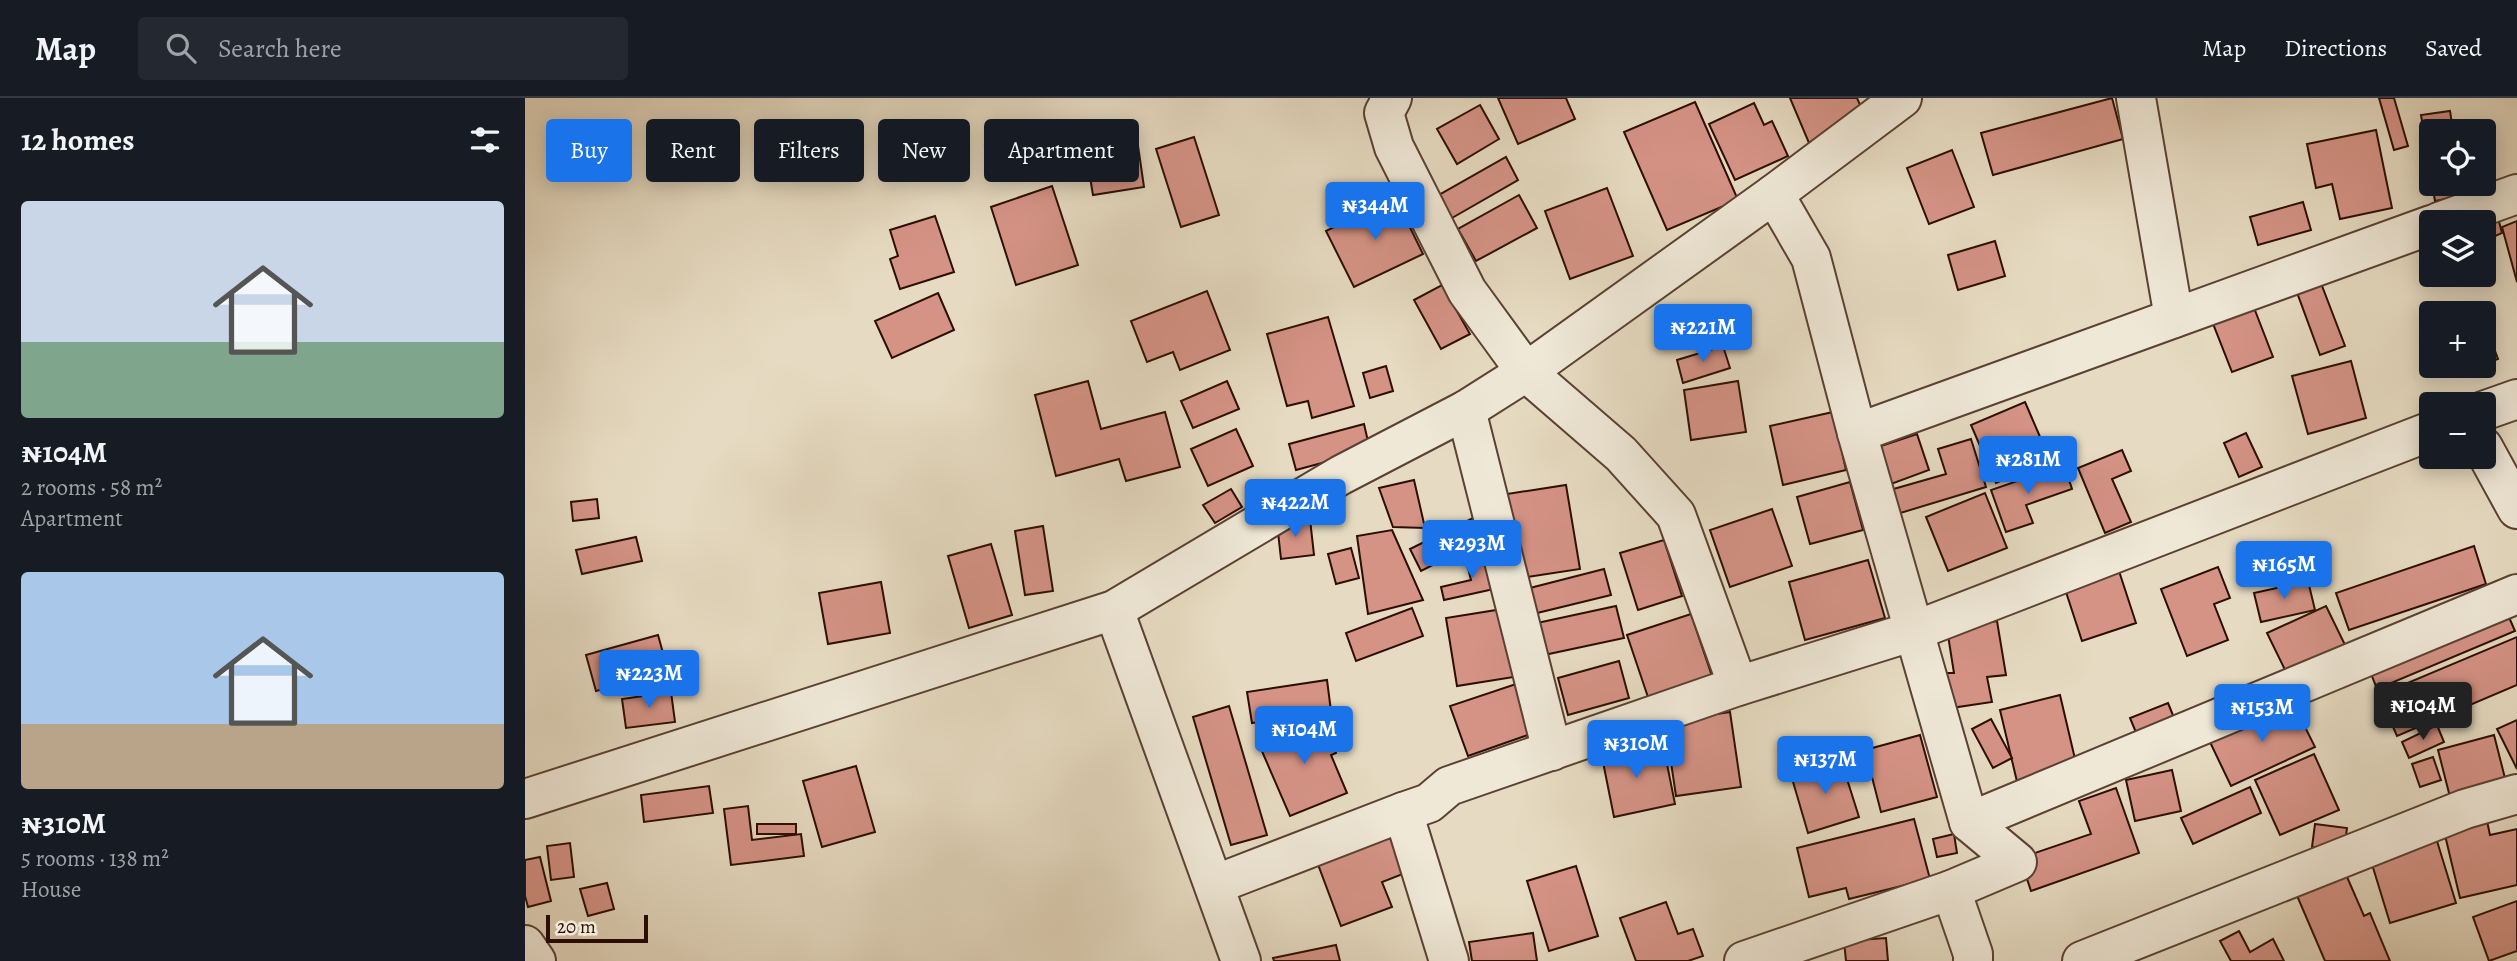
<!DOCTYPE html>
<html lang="en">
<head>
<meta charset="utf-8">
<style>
	:root { --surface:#171b24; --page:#242831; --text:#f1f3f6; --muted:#9ea1a6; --line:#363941; --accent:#1a73e8 }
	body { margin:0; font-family:Alegreya,serif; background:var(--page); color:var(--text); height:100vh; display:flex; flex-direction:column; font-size:26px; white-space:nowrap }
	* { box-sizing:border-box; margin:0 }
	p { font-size:23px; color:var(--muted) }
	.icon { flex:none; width:38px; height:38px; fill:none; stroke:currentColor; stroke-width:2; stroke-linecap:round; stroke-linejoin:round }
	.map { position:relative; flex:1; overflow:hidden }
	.drawer { display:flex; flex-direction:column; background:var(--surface); width:525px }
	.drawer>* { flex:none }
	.top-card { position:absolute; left:21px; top:21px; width:665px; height:63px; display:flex; gap:14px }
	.controls { position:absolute; left:1894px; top:21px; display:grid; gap:14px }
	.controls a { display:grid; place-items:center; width:77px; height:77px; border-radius:7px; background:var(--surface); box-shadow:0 4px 18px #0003; font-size:35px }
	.scale { position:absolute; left:21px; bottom:18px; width:102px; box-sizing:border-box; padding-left:7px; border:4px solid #2d0e03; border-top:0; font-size:19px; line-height:24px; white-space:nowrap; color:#2d0e03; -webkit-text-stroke:5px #efe8d7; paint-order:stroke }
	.price { position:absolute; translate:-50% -60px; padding:0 16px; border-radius:7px; background:var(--accent); color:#fff; font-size:23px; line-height:46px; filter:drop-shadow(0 2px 4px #0008) }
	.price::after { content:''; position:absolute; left:50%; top:42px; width:21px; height:16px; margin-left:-10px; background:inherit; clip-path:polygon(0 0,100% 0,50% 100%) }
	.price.active { background:#222; color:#fff }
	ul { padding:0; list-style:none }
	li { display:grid; align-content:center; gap:14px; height:371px; padding:0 21px }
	li span { display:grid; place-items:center; height:217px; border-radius:7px; color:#555 }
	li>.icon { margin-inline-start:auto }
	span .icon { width:126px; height:126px; fill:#fffc; stroke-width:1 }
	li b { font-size:30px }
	h2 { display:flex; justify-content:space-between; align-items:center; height:84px; padding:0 21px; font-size:30px }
	.chip { padding:0 24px; border-radius:7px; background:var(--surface); box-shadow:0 4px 18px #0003; font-size:24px; line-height:63px }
	.chip.active { background:var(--accent); color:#fff }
	header { display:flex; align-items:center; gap:42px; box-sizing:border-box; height:98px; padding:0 35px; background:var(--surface); border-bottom:2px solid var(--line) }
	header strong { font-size:33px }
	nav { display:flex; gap:38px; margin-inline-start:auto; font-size:24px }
	.search { width:490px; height:63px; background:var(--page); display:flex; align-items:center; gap:18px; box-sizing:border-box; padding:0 24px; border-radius:7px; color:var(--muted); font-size:26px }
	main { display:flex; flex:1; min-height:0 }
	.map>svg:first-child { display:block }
	.building { fill:#d59386; stroke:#2d0e03; stroke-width:2 }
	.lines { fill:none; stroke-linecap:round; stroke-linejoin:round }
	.street-casing { stroke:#5b4133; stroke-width:42 }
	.street { stroke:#efe8d7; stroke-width:38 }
</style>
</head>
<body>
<header>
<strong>Map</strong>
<div class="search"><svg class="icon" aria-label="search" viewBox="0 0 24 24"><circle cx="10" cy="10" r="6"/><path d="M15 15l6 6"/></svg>Search here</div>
<nav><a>Map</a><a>Directions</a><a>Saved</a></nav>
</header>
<main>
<section class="drawer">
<h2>12 homes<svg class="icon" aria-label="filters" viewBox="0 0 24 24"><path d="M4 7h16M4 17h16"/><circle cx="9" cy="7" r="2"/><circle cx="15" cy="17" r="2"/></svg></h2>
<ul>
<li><span style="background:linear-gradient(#c9d6e8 65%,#7fa58c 0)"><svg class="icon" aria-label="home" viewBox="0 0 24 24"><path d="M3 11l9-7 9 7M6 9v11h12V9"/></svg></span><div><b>₦104M</b><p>2 rooms · 58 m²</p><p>Apartment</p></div></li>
<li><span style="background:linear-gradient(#a9c7e8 70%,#b9a48a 0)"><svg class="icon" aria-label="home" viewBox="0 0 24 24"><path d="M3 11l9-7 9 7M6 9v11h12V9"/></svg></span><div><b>₦310M</b><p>5 rooms · 138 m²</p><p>House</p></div></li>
</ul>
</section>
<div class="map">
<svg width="1992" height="863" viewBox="0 0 1992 863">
	<rect width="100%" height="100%" fill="#e6dbc2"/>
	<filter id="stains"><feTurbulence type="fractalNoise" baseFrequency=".00286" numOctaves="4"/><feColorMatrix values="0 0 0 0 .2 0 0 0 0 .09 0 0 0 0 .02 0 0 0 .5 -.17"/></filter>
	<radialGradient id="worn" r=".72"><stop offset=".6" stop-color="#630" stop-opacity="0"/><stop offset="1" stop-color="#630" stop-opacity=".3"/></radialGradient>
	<g class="building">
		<path d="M973 0H1041L1050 21 993 46Z"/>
		<path d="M1265 0H1332L1341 20 1284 45Z"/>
		<path d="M1587 0 1598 41 1468 77 1456 35Z"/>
		<path d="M1854 0H1869L1883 48 1869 52Z"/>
		<path d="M1170 4 1213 102 1142 132 1099 34Z"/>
		<path d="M1229 5 1239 27 1247 23 1263 58 1210 82 1184 26Z"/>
		<path d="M955 7 974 41 932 66 912 31Z"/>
		<path d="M1925 13 1928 33H1906V77L1896 17Z"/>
		<path d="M506 27 518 55 472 74 460 48Z"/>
		<path d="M1851 32 1867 110 1815 121 1807 86 1791 90 1782 46Z"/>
		<path d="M669 39 694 117 656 129 631 51Z"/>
		<path d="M612 41 619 89 568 97 560 49Z"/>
		<path d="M1427 52 1449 109 1404 126 1382 70Z"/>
		<path d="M981 59 993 82 927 120 914 97Z"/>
		<path d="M1907 86H1937L1939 98 1910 103Z"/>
		<path d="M527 88 553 167 491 187 466 109Z"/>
		<path d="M1082 90 1108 158 1045 181 1020 113Z"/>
		<path d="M994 97 1012 130 951 163 933 131Z"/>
		<path d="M870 99 898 156 829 189 801 133Z"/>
		<path d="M1778 104 1786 132 1733 147 1725 119Z"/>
		<path d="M1972 116 1977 135 1959 143 1958 124Z"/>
		<path d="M410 118 429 174 375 191 365 161 373 158 365 132Z"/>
		<path d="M1992 123V184L1977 129Z"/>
		<path d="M1470 143 1480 178 1433 192 1423 157Z"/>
		<path d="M1794 180 1820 248 1795 257 1770 189Z"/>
		<path d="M917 187 945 236 916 251 889 202Z"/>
		<path d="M682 193 705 252 655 272 648 254 622 264 606 223Z"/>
		<path d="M413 195 429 232 367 260 350 223Z"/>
		<path d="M1726 202 1748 259 1707 274 1685 218Z"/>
		<path d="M803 219 829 308 787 320 783 303 762 308 742 236Z"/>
		<path d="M1958 221 1973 261 1958 267Z"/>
		<path d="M1198 248 1205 270 1158 285 1152 262Z"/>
		<path d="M1826 263 1841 320 1783 336 1767 278Z"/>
		<path d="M861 268 868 293 845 300 838 275Z"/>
		<path d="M563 283 576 331 640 314 655 369 601 383 594 361 531 378 510 297Z"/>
		<path d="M702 283 714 311 668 330 656 303Z"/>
		<path d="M1213 283 1221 334 1166 342 1159 292Z"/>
		<path d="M1500 304 1525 362 1471 385 1446 327Z"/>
		<path d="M1308 314 1321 372 1258 387 1245 328Z"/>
		<path d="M839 326 845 352 771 372 764 346Z"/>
		<path d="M711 331 728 368 683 388 666 351Z"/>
		<path d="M1721 335 1737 369 1714 379 1699 345Z"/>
		<path d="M1392 336 1404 372 1366 386 1353 349Z"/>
		<path d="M1446 341 1461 389 1372 416 1365 392 1421 376 1413 351Z"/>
		<path d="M1597 352 1606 373 1587 381 1606 424 1580 435 1553 370Z"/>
		<path d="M1539 367 1547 391 1501 407 1508 425 1481 434 1466 392Z"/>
		<path d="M889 382 900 430 868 429 854 390Z"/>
		<path d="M1325 384 1338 432 1285 446 1272 399Z"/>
		<path d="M1041 387 1055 471 996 480 982 396Z"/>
		<path d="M706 391 717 409 690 425 678 407Z"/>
		<path d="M1460 395 1482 450 1423 473 1401 419Z"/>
		<path d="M72 401 74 420 48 423 46 404Z"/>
		<path d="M1247 411 1267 468 1205 489 1185 432Z"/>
		<path d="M952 418 962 440 896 473 885 451Z"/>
		<path d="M785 421 789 457 756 461 752 425Z"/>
		<path d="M518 428 528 493 500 497 490 433Z"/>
		<path d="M867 432 898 502 843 516 832 438Z"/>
		<path d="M111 439 117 463 57 476 51 452Z"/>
		<path d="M1139 442 1157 498 1113 512 1095 455Z"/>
		<path d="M466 446 487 517 444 530 423 458Z"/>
		<path d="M1777 447 1785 468 1741 485 1733 464Z"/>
		<path d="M1949 448 1961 486 1824 532 1811 495Z"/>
		<path d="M826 450 834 480 811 486 803 456Z"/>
		<path d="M962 458 969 491 919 502 916 489 946 482 941 462Z"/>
		<path d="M1343 462 1360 520 1280 542 1264 484Z"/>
		<path d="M1693 469 1705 500 1689 506 1703 542 1662 558 1636 491Z"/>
		<path d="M1593 470 1611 525 1557 543 1539 488Z"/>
		<path d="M1079 471 1086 497 1008 516 1001 491Z"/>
		<path d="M1783 483 1790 512 1736 524 1729 495Z"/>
		<path d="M356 484 365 535 303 546 294 495Z"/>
		<path d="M1091 508 1099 540 1019 557 1012 525Z"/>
		<path d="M1801 508 1823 553 1764 580 1742 535Z"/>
		<path d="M887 510 898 538 831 563 821 535Z"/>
		<path d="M984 510 995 578 932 588 921 520Z"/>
		<path d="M1980 510 1990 533 1852 591 1843 568Z"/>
		<path d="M1166 516 1190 587 1126 608 1102 537Z"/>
		<path d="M1472 523 1481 577 1462 579 1467 604 1426 610 1421 575H1429L1422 531Z"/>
		<path d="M133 537 143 573 71 593 61 557Z"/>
		<path d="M1992 539V587L1872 638 1854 597Z"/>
		<path d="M1094 563 1104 600 1043 617 1033 580Z"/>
		<path d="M802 582 806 613 727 625 722 594Z"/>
		<path d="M1000 583 1017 632 943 658 925 608Z"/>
		<path d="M146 594 150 624 101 630 97 601Z"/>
		<path d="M1535 597 1554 678 1494 692 1475 612Z"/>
		<path d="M1767 603 1790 649 1706 688 1684 642Z"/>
		<path d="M1643 605 1654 632 1617 649 1605 620Z"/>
		<path d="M704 608 742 737 706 747 668 619Z"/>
		<path d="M1205 614 1216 689 1151 698 1140 624Z"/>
		<path d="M796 618 811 655 806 657 822 695 765 718 733 644Z"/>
		<path d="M1466 621 1487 660 1468 670 1447 631Z"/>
		<path d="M1992 622V671L1972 631Z"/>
		<path d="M1912 627 1919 644 1884 660 1877 644Z"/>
		<path d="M1395 637 1412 699 1356 714 1340 652Z"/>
		<path d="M1969 637 1981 684 1925 699 1913 652Z"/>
		<path d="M1103 644 1106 658 1139 651 1150 706 1089 719 1075 649Z"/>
		<path d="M1789 656 1814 712 1755 737 1730 682Z"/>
		<path d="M1908 659 1916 682 1895 689 1887 666Z"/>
		<path d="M1316 662 1334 719 1283 735 1266 677Z"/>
		<path d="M331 668 350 734 297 749 278 683Z"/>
		<path d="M1647 672 1656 713 1610 723 1601 682Z"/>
		<path d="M184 688 188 715 119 724 116 697Z"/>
		<path d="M1725 689 1736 715 1668 746 1656 720Z"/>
		<path d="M1591 690 1614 755 1506 793 1495 760 1566 736 1554 703Z"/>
		<path d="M223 708 227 742 276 736 279 758 206 767 199 711Z"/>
		<path d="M1389 721 1405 781 1324 801 1321 790 1284 799 1272 750Z"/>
		<path d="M1962 723 1965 737 1992 731V787L1935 800 1919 733Z"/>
		<rect x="232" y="726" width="39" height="10"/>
		<path d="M1790 726 1822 730 1819 753 1787 749Z"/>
		<path d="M867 733 883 774 857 784 867 809 816 828 791 761Z"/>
		<path d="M1429 736 1432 755 1412 759 1408 741Z"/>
		<path d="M1912 743 1931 805 1865 825 1846 763Z"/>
		<path d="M45 745 49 779 26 782 22 748Z"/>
		<path d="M15 759 26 803 3 809 0 798V762Z"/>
		<path d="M1051 768 1073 838 1024 853 1002 783Z"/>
		<path d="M1819 772 1839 818 1845 815 1865 863H1800L1770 793Z"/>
		<path d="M82 785 89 811 63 818 55 791Z"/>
		<path d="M1992 803V853L1964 863 1948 819Z"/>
		<path d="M1141 804 1153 836 1168 831 1178 858 1163 863H1111L1095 820Z"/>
		<path d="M1714 833 1725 854 1748 841 1759 863H1706L1695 843Z"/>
		<path d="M1008 835 1012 863H947L944 844Z"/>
		<path d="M1361 840 1363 863H1321L1319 843Z"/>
		<path d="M811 847 815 863H749L748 860Z"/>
	</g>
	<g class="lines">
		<g class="street-casing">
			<g id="street">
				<path d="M867 0 859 15 869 49 942 193 1001 274 1096 356 1151 417 1213 588"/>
				<path d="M1611 0 1649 220"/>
				<path d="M1249 96 1286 160 1332 335"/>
				<path d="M1914 124 1992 96"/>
				<path d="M941 312 1027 653"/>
				<path d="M1958 313 1992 301"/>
				<path d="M1958 349 1992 411"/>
				<path d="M589 512 716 863"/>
				<path d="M0 701 589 512 816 377 941 312 1001 274 1249 96 1377 0"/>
				<path d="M1444 724 1992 496"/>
				<path d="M689 787 878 714"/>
				<path d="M0 847 11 863"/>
				<path d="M924 863 878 714 904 705 924 688 1213 588 1389 533 1332 335 1906 127"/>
				<path d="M1219 863 1426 792"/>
				<path d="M1448 863V856L1426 792 1492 764 1444 724 1389 533 1906 333"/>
				<path d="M1557 863 1940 711 1992 696"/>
			</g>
		</g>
		<use href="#street" class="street"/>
	</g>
	<rect width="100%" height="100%" filter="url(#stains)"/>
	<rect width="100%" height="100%" fill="url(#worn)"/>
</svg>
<div class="controls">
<a><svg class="icon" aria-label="locate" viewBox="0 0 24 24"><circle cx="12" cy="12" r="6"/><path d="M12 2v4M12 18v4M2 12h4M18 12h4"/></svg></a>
<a><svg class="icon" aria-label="layers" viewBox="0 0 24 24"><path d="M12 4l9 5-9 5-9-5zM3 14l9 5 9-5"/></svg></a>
<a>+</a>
<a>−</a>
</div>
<div class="scale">20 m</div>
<b class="price" style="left:850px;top:144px">₦344M</b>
<b class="price" style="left:1178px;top:266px">₦221M</b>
<b class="price" style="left:1503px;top:398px">₦281M</b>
<b class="price" style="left:770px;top:441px">₦422M</b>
<b class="price" style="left:947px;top:482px">₦293M</b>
<b class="price" style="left:1759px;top:503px">₦165M</b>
<b class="price" style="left:124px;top:612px">₦223M</b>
<b class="price active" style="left:1898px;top:644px">₦104M</b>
<b class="price" style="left:1737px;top:646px">₦153M</b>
<b class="price" style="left:779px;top:668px">₦104M</b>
<b class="price" style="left:1111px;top:682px">₦310M</b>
<b class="price" style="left:1300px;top:698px">₦137M</b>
<div class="top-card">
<a class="chip active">Buy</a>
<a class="chip">Rent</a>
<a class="chip">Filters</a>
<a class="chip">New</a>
<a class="chip">Apartment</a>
</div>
</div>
</main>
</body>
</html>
